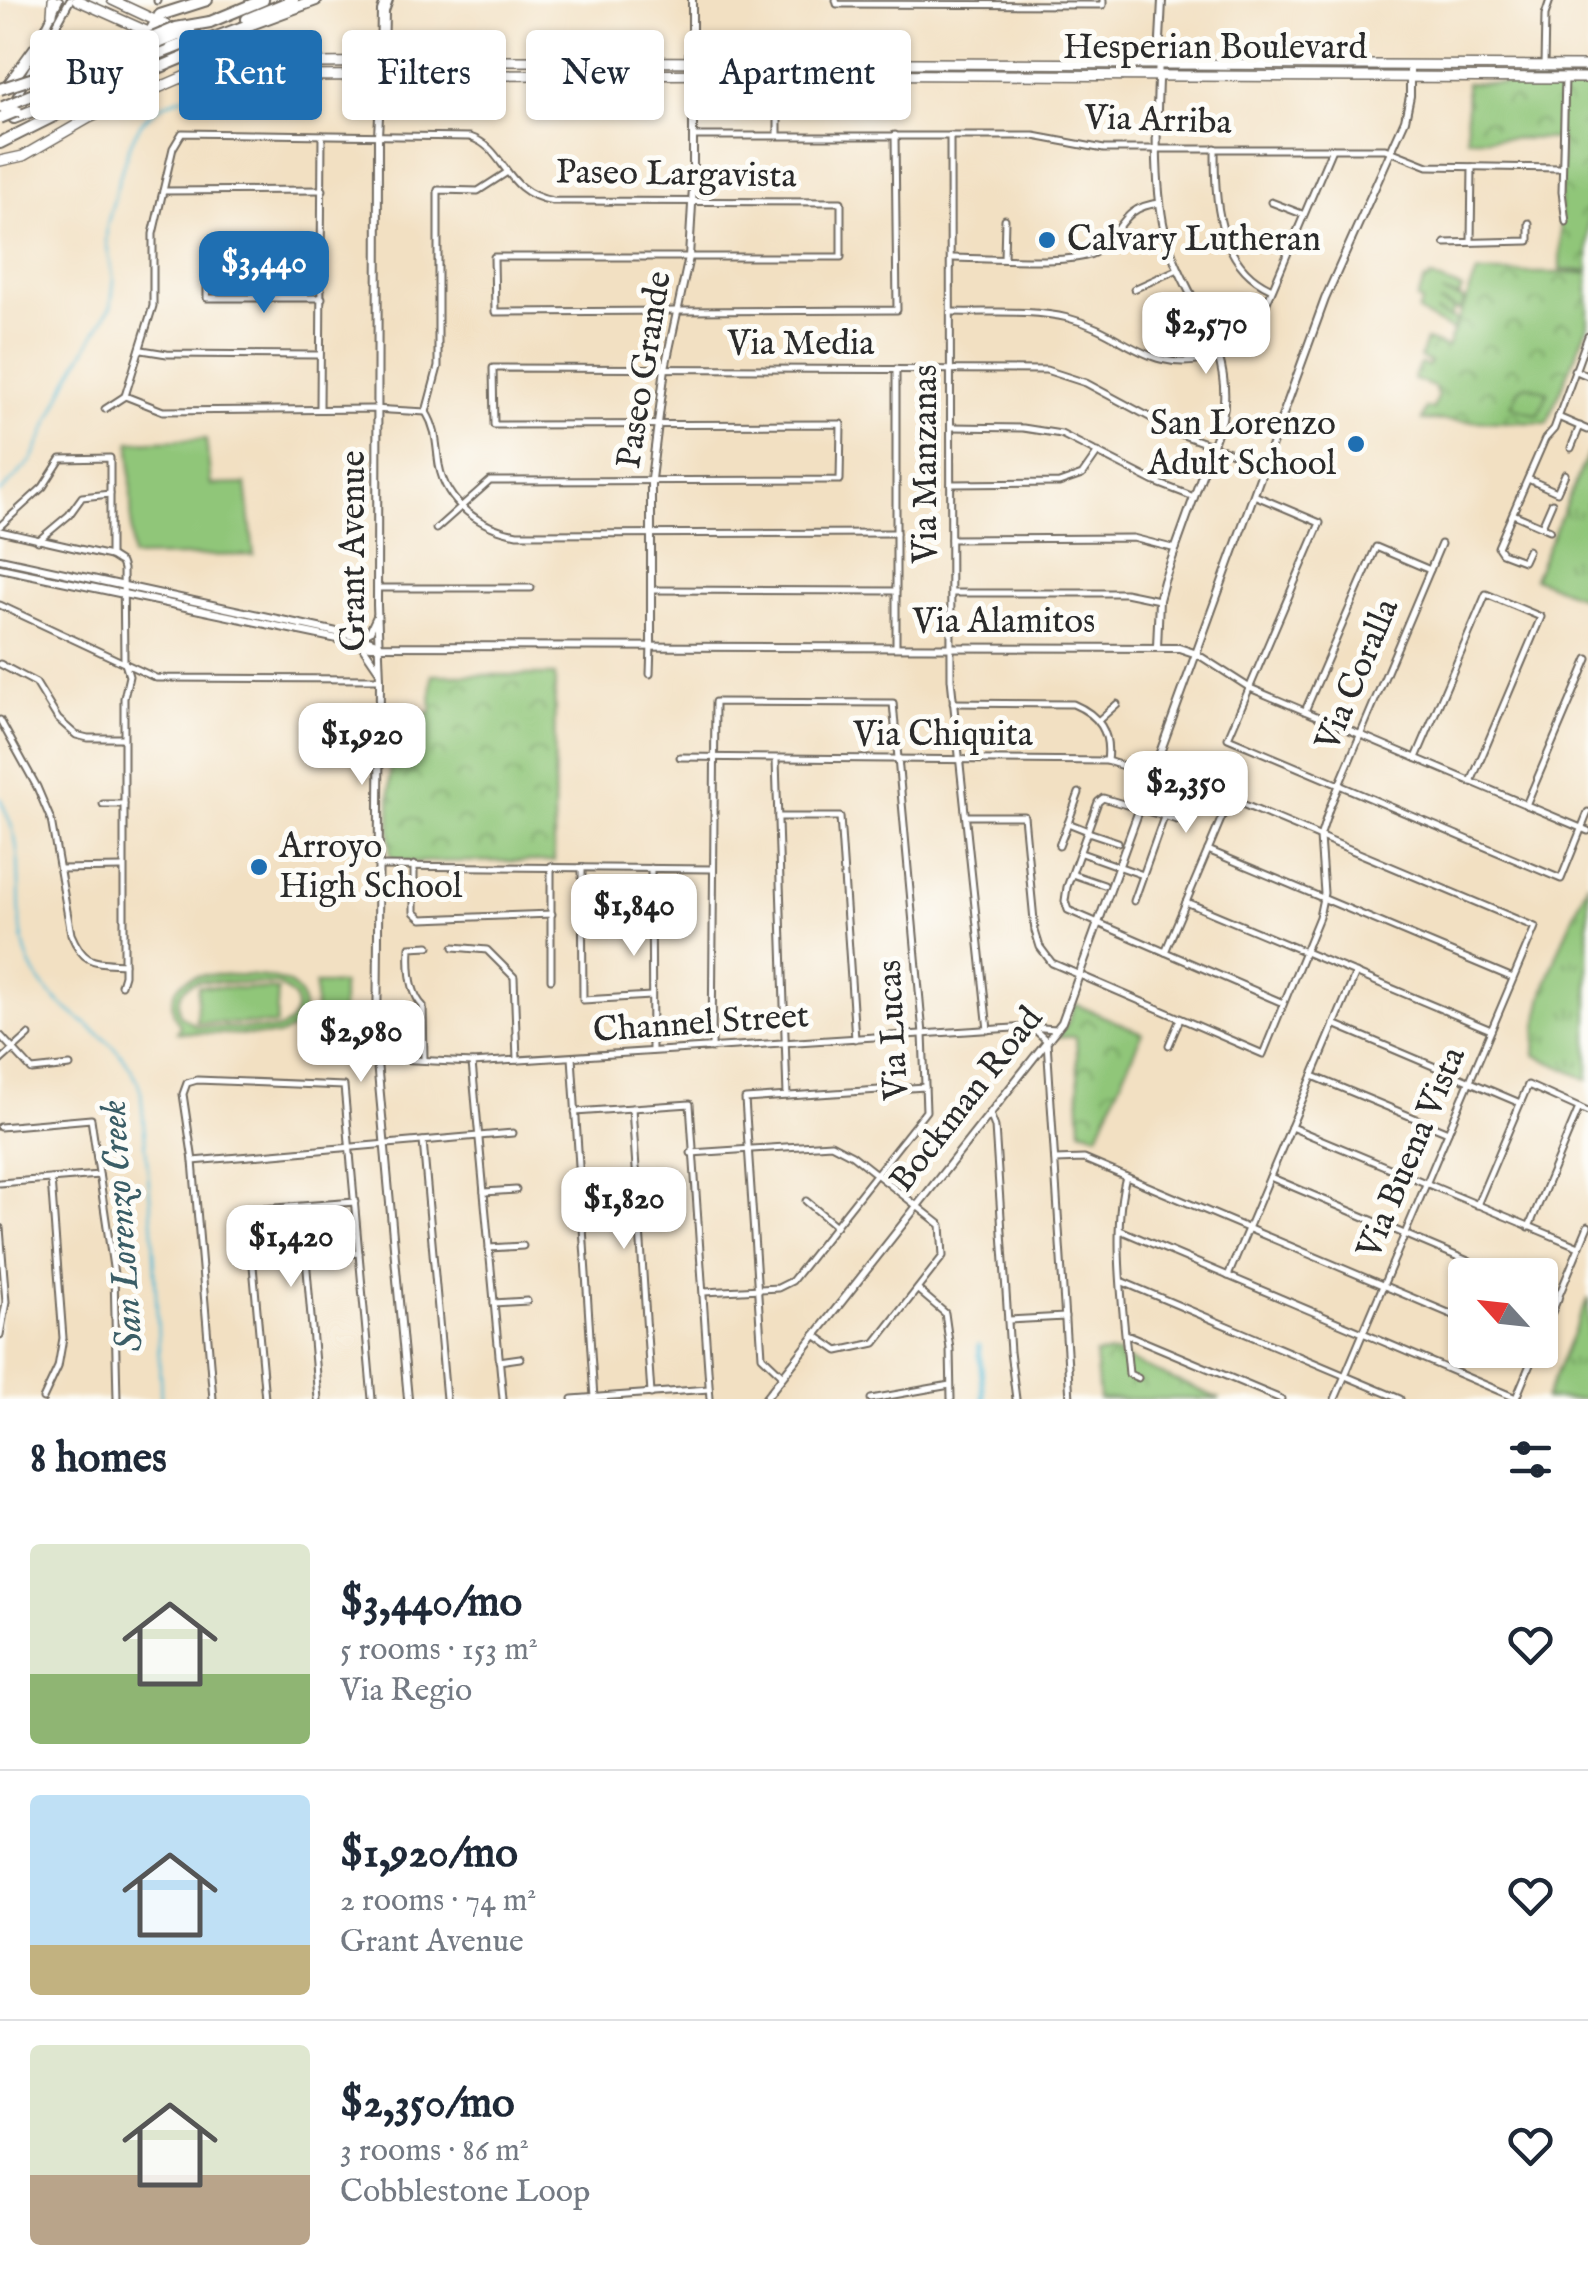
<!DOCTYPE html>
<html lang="en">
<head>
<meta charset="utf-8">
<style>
	:root { --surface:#fff; --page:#f2f2f3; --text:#1f2937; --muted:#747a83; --line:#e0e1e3; --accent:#1f6fb2 }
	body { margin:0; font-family:"IM FELL English",serif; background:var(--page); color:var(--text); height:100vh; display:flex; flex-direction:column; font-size:38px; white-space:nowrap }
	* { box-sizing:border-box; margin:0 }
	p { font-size:32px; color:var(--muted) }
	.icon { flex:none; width:55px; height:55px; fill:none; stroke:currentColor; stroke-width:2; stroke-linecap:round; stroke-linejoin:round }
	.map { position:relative; height:1399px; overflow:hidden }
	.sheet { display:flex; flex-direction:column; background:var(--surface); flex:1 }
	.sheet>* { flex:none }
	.top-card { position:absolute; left:30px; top:30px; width:1000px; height:90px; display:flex; gap:20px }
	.needle { width:65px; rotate:297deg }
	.fabs { position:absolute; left:1448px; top:1258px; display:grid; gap:20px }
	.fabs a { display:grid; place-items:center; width:110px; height:110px; border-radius:10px; background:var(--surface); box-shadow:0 2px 8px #0004; font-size:50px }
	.price { position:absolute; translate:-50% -85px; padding:0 22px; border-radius:20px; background:#fff; color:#222; font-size:32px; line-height:65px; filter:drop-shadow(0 2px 5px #0008) }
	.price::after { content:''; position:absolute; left:50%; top:60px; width:30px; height:22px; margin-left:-15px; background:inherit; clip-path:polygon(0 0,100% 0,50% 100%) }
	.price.current { background:var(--accent); color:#fff }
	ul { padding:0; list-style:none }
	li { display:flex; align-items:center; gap:30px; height:250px; padding:0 30px }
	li+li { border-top:2px solid var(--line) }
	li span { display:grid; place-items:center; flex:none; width:280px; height:200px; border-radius:10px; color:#555 }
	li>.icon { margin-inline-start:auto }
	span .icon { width:120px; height:120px; fill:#fffc; stroke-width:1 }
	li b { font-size:42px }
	h2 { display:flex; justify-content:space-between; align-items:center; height:120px; padding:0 30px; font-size:42px }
	.chip { padding:0 35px; border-radius:10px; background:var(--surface); box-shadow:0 2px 8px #0004; font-size:35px; line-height:90px }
	.chip.current { background:var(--accent); color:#fff }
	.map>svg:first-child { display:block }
	.grass { fill:url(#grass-tufts); stroke:#5e7852; stroke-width:2.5 }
	.park { fill:url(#park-crowns); stroke:#5e7852; stroke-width:2.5 }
	.pitch { fill:#90c679; stroke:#5e7852; stroke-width:2.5; fill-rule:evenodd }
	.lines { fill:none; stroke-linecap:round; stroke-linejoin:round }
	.stream { stroke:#56bad4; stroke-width:2.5 }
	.canal { stroke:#56bad4; stroke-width:5 }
	.street-casing { stroke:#716a60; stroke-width:9 }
	.secondary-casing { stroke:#716a60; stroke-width:10 }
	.primary-casing { stroke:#716a60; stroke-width:12 }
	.highway-casing { stroke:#716a60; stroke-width:14 }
	.street { stroke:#fff; stroke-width:5 }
	.secondary { stroke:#fff; stroke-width:6 }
	.primary { stroke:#fff; stroke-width:9 }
	.highway { stroke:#fff; stroke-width:10 }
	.highway-bridge-casing { stroke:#716a60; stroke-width:14; stroke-linecap:butt }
	.highway-bridge { stroke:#fff; stroke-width:10 }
	.poi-dot { fill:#1f6fb2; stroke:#fdfcf7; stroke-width:4 }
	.labels { text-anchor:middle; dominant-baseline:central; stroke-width:10; stroke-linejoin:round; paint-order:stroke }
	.street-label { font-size:35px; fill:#2b2b2b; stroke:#fdfcf7 }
	.poi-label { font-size:35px; fill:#2b2b2b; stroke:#fdfcf7; text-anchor:start }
	.water-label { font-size:38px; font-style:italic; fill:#3a5d66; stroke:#fdfcf7 }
</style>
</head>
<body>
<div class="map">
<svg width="1588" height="1399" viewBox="0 0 1588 1399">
	<defs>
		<pattern id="grass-tufts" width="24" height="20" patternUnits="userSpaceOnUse" patternTransform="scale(2.5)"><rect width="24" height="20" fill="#90c679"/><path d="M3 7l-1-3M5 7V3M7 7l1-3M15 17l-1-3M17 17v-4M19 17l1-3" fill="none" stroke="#76a163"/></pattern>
		<pattern id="park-crowns" width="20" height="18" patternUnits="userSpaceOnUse" patternTransform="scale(2.5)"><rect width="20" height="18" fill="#90c679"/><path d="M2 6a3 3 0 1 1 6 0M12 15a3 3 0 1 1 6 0" fill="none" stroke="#76a163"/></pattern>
	</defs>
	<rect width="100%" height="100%" fill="#fdfcf7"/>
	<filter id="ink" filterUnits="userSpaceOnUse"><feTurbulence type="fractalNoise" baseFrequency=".01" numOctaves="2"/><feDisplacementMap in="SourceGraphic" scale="20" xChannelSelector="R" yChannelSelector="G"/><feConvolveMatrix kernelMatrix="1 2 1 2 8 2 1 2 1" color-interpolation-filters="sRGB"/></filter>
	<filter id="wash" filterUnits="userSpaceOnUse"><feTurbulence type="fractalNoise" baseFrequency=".0048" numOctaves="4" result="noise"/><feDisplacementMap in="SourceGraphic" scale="40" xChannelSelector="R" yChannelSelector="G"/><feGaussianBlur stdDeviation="2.25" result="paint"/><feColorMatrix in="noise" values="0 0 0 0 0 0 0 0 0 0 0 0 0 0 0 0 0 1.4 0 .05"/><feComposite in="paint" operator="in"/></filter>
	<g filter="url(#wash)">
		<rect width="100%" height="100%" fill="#f2e0c2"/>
		<g class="grass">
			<path d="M1588 453V600L1534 578Z"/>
			<path d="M1588 882V1080L1535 1055C1535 992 1564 939 1588 882Z"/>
			<path d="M1588 1298V1399H1545Z"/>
		</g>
		<g class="park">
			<path d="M1466 83 1588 84V271L1560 270 1561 139 1467 138Z"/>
			<path d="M1477 273H1588V325L1547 423 1422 420 1426 408 1433 409 1438 394 1435 392 1436 388 1413 379 1420 364 1428 366 1430 362 1420 358 1426 340 1447 347Z"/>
			<path d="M432 675H555L554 861 408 862 395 860 390 855V714L431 713Z"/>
			<path d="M1075 1004 1142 1033 1098 1134 1081 1129 1076 1037H1057L1067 1024Z"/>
			<path d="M1118 1353 1123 1358 1220 1399H1099L1095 1354Z"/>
		</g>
		<g class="pitch">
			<path d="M1430 277 1462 289 1459 297 1442 293 1464 300 1460 311 1439 302 1454 309 1451 318 1435 312 1457 320 1453 331 1418 312 1422 302 1417 300 1425 280 1428 281Z"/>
			<path d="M1526 385 1548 392 1538 415 1511 406 1519 389Z"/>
			<path d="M206 439 211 485 246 484 254 555 132 557 130 442Z"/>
			<path d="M202 975C230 976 306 967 303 1009 302 1025 291 1032 277 1036L177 1032 180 1025C164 1003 174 978 202 975ZM198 981 279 985 294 997C300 1013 293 1025 276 1030L196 1026 180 1015C175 998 181 986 198 981Z"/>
			<rect x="315" y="984" width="27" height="45"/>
			<path d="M198 986 278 990 276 1025 196 1022Z"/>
		</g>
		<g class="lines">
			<g class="stream">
				<path d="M0 493 32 460 69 378 111 306 114 281 106 241 107 225C116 195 125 139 147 117 189 78 233 112 244 31"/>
				<path d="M0 798C7 815 15 831 17 849 22 888 14 937 34 972 62 1021 125 1034 141 1092L153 1231 161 1399"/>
			</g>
			<path class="canal" d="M979 1346 984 1399"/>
		</g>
	</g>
	<g filter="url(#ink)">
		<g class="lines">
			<g class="street-casing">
				<g id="street">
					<path d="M836 0 837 4 1103 5V0"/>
					<path d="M157 1V0"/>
					<path d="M778 63V135"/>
					<path d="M1544 66 1545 15 1550 0"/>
					<path d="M1565 78 1562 192 1566 222"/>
					<path d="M693 136H1034L1104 149H1385L1428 166 1559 168"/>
					<path d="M950 136 951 679 988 1030"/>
					<path d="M1215 148C1215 199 1217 264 1270 288"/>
					<path d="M163 191 323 190"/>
					<path d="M1271 202 1302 214"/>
					<path d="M1471 242 1472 167"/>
					<path d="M1445 243 1529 241V223"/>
					<path d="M952 258C981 258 1072 265 1094 253 1123 237 1117 207 1160 203"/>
					<path d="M1004 258 1005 219"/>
					<path d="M1134 289 1178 269"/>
					<path d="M322 298H207V246L323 244"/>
					<path d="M951 312C989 313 1031 309 1068 318 1128 333 1145 375 1213 358 1229 353 1242 348 1253 335L1332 149"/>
					<path d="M142 350 167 354 319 355"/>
					<path d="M1574 370 1588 376"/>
					<path d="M125 396 153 306V234L173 148 182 133 470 137C507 149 502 192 553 201L841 202V257H494L495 312 897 310 895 135"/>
					<path d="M125 396 163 411 372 409 426 412"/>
					<path d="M105 409 125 396"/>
					<path d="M320 409 322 135"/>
					<path d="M426 412C437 430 436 445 439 465 446 504 481 528 517 534L896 533"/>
					<path d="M426 412 438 367V190L478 191 506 173"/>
					<path d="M1558 417 1588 430"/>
					<path d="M951 427 1023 428 1061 434 1155 482 1194 497"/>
					<path d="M1571 448 1580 426"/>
					<path d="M1528 479 1557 492 1565 474"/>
					<path d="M951 484 1059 483 1082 475 1098 452"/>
					<path d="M1254 495 1320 523 1228 738 1561 879 1588 812"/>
					<path d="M1513 514 1550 530"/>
					<path d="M0 526 43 487 61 459 110 458V556"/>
					<path d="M1542 526 1552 503"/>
					<path d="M436 529 490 481 840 480 841 424 494 425 493 368 1046 370 1086 383 1183 435 1265 465"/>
					<path d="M0 531 110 556 121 563 123 569 124 660 129 676 124 698V975L121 985"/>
					<path d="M951 539 1133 538 1176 549"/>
					<path d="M38 541 69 515 82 497 110 494"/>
					<path d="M1528 550 1523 561 1502 553 1498 547 1545 439 1554 429 1588 336"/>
					<path d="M378 588H531"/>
					<path d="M651 590 896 591"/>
					<path d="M951 593H1125L1159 600"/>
					<path d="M0 605 156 678 380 679"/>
					<path d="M896 646V369"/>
					<path d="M1197 654 1250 688 1588 831"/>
					<path d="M0 664 36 683 58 719 76 735 88 738H123"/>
					<path d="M650 674 651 645"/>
					<path d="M953 703 1073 704C1099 715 1111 732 1107 761"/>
					<path d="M1305 711 1376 547 1430 570"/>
					<path d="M0 720 37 787 51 820 71 934C84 965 94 962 124 964"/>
					<path d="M1099 720 1117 704"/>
					<path d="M680 757 1107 761 1172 781 1197 785 1535 927 1335 1399"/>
					<path d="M1416 758 1486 594 1541 617 1471 782"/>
					<path d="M776 760 787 1096"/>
					<path d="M1197 785 1184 814 1177 820 1103 798 1098 802 1067 887 1065 901 1068 910 1283 1003"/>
					<path d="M1079 793 1068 823 1088 831"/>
					<path d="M103 804H124"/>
					<path d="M1526 805 1588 659"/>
					<path d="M966 816H1024L1035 931 1040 947 1052 963 1263 1054 1319 917 1324 893 1320 837 1329 809 1441 544"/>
					<path d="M778 817H840L855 1039"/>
					<path d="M1088 832 1118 842"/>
					<path d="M1059 846 1068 823"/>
					<path d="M1208 850 1513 978"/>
					<path d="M1081 853 1143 875"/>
					<path d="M414 865V912L422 919 552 914"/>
					<path d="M379 866 713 869"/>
					<path d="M582 867 583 1000 651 996"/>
					<path d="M651 868 652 1051"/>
					<path d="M60 869 122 868"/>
					<path d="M1072 874 1104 885"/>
					<path d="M1134 901 1164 817"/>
					<path d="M1186 902 1491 1030"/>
					<path d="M454 947 487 950 514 977 517 1060"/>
					<path d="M1165 952 1230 798"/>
					<path d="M551 979V866"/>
					<path d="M1334 1024 1520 1103"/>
					<path d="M1034 1029 1047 1041 1070 1399"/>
					<path d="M0 1035 32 1070 70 1066"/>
					<path d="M1169 1045 1180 1019"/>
					<path d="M377 1054 396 1059 472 1063 1029 1027 1056 1029"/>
					<path d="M572 1057 594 1398"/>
					<path d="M424 1060 423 1006C410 993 409 965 410 947L429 946"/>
					<path d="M0 1061 29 1035"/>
					<path d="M472 1063 503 1399"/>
					<path d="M1313 1076 1448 1132"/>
					<path d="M632 1108 651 1394"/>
					<path d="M575 1112 690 1104 710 1399"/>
					<path d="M990 1114 995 1127 1010 1352 1016 1399"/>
					<path d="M0 1127 91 1119 114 1274 117 1399"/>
					<path d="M1291 1127 1579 1247"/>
					<path d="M423 1141 446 1399"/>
					<path d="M691 1153 831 1144 852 1155 941 1225 943 1256 875 1343 838 1351 815 1335"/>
					<path d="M1055 1160 1084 1159 1465 1320"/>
					<path d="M193 1161 513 1133"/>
					<path d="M1126 1177C1111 1229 1124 1318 1129 1374L1138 1378"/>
					<path d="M1270 1177 1501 1275"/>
					<path d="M0 1183 99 1175"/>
					<path d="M484 1192 516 1190"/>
					<path d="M806 1201 836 1226"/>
					<path d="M1477 1205 1528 1085 1588 1112"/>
					<path d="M1529 1227 1579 1108"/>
					<path d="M0 1228 6 1302 0 1335"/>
					<path d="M1120 1230 1516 1398"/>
					<path d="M489 1248 523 1246"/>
					<path d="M1228 1276 1356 973"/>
					<path d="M1123 1282 1400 1399"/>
					<path d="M918 1290 945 1313 950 1349 951 1399"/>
					<path d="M704 1292 778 1288 792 1281 926 1111 923 1034 893 703 715 702 712 1048"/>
					<path d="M1540 1292 1558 1299"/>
					<path d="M494 1303 527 1301"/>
					<path d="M1008 1320 1065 1317"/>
					<path d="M1126 1334 1281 1399"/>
					<path d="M1540 1341 1588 1226"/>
					<path d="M499 1361 520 1358"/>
					<path d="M783 1376 762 1356 745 1099 925 1087"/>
					<path d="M1516 1398 1536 1350"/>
					<path d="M43 1399 58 1367 63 1338 51 1179"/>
					<path d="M213 1399 193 1161 183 1094 187 1083 197 1080 344 1086 372 1399"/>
					<path d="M265 1399 248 1210 355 1202"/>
					<path d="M318 1399 306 1258 359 1253"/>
					<path d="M572 1399 709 1389"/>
					<path d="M871 1399 950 1385"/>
				</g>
			</g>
			<g class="secondary-casing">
				<g id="secondary">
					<path d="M36 47 59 0"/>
					<path d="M382 62 378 135 377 605 380 679 377 1062 408 1399"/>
					<path d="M689 64V46L692 38"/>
					<path d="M14 101 70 0"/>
					<path d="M0 559 360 637 379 644"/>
					<path d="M0 568 371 646 1179 648 1197 654"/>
					<path d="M361 636 370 631 377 616"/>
					<path d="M651 645V479L665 368 689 257 693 187V75L696 46 692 38V0"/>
					<path d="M363 647 378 669"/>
					<path d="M1157 647 1159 600 1164 581 1222 419C1237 343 1177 294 1163 223 1151 156 1159 69 1162 0"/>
					<path d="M765 1399 1062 1022 1325 299 1405 120 1410 96V65"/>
				</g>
			</g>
			<g class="primary-casing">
				<g id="primary">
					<path d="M77 0 153 34"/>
					<path d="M112 0 176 30"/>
					<path d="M52 14 53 0"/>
					<path d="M177 44 238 70 282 76 778 74 1588 78"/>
					<path d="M208 45 251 58 318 63 507 61 1588 66"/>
					<path d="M246 72C258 64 269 69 282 63"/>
					<path d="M0 161 23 156 89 118 218 62"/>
				</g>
			</g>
			<g class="highway-casing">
				<g id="highway">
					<path d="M247 19 293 0"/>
					<path d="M210 22 263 0"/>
					<path d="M150 33 160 15 207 0"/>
					<path d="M211 39 316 0"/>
					<path d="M382 62 383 11 387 0"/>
					<path d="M125 67 171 49"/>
					<path d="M46 74 145 41"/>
					<path d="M7 87 36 47"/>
					<path d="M24 98 158 43"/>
					<path d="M14 118 134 71"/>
					<path d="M0 143 104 91 187 56"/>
				</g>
			</g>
			<use href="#street" class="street"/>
			<use href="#secondary" class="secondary"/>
			<use href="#primary" class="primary"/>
			<use href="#highway" class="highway"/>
			<g class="highway-bridge-casing">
				<g id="highway-bridge">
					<path d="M145 41 176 28 210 22"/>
					<path d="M158 43 190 30"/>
					<path d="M171 49 204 36"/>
					<path d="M187 56 220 43"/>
					<path d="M0 89 46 74"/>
					<path d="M3 107 24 98"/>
					<path d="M0 118 17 111"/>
				</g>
			</g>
			<use href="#highway-bridge" class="highway-bridge"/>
		</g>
	</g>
	<g class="poi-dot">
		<circle cx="1047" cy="240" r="10"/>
		<circle cx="1356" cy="444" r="10"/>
		<circle cx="259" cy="867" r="10"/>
	</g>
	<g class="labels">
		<g class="street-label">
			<text x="1215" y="48">Hesperian Boulevard</text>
			<text transform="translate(1158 121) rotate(2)">Via Arriba</text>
			<text transform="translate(676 175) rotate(1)">Paseo Largavista</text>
			<text x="801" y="344">Via Media</text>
			<text transform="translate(645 370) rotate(-81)">Paseo Grande</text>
			<text transform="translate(926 464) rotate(-90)">Via Manzanas</text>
			<text transform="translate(354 551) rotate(-90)">Grant Avenue</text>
			<text x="1004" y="622">Via Alamitos</text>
			<text transform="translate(1358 675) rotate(-67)">Via Coralla</text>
			<text x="943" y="735">Via Chiquita</text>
			<text transform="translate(701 1024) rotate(-4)">Channel Street</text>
			<text transform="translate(894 1030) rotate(-93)">Via Lucas</text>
			<text transform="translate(967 1100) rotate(-52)">Bockman Road</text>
			<text transform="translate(1412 1153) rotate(-67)">Via Buena Vista</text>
		</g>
		<g class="poi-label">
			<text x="1067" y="240">Calvary Lutheran</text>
			<text x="1336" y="424" text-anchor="end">San Lorenzo<tspan x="1336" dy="40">Adult School</tspan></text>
			<text x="279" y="847">Arroyo<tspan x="279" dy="40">High School</tspan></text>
		</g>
		<g class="water-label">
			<text transform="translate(123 1226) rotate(-94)">San Lorenzo Creek</text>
		</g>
	</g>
</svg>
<div class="fabs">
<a><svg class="needle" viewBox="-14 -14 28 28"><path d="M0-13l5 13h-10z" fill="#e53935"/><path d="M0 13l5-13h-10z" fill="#747a83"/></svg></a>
</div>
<b class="price current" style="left:264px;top:316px">$3,440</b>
<b class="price" style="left:1206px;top:377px">$2,570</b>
<b class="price" style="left:362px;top:788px">$1,920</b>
<b class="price" style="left:1186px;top:836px">$2,350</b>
<b class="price" style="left:634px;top:959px">$1,840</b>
<b class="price" style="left:361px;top:1085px">$2,980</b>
<b class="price" style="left:624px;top:1252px">$1,820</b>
<b class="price" style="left:291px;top:1290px">$1,420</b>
<div class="top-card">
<a class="chip">Buy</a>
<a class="chip current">Rent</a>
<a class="chip">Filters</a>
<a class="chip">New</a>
<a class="chip">Apartment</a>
</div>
</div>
<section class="sheet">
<h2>8 homes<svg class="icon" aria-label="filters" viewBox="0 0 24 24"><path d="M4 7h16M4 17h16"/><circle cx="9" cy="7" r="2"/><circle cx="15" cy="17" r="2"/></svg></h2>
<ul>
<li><span style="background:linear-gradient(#dfe7d0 65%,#8fb573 0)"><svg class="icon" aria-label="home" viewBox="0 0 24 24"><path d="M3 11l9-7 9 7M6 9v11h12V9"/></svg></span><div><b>$3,440/mo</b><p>5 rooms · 153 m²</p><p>Via Regio</p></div><svg class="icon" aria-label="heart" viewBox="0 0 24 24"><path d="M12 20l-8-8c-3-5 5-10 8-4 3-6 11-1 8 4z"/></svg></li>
<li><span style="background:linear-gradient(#bfe0f5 75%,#c2b280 0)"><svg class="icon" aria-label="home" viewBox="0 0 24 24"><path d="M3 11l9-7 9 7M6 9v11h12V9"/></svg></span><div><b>$1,920/mo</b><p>2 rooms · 74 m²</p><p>Grant Avenue</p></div><svg class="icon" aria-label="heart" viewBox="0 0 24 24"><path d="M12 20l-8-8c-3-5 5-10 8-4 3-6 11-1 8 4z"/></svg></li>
<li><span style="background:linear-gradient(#dfe7d0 65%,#b9a48a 0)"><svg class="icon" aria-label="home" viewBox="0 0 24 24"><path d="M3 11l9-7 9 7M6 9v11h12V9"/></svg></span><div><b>$2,350/mo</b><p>3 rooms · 86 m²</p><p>Cobblestone Loop</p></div><svg class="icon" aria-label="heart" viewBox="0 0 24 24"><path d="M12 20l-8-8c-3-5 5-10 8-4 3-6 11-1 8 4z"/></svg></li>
</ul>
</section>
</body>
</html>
